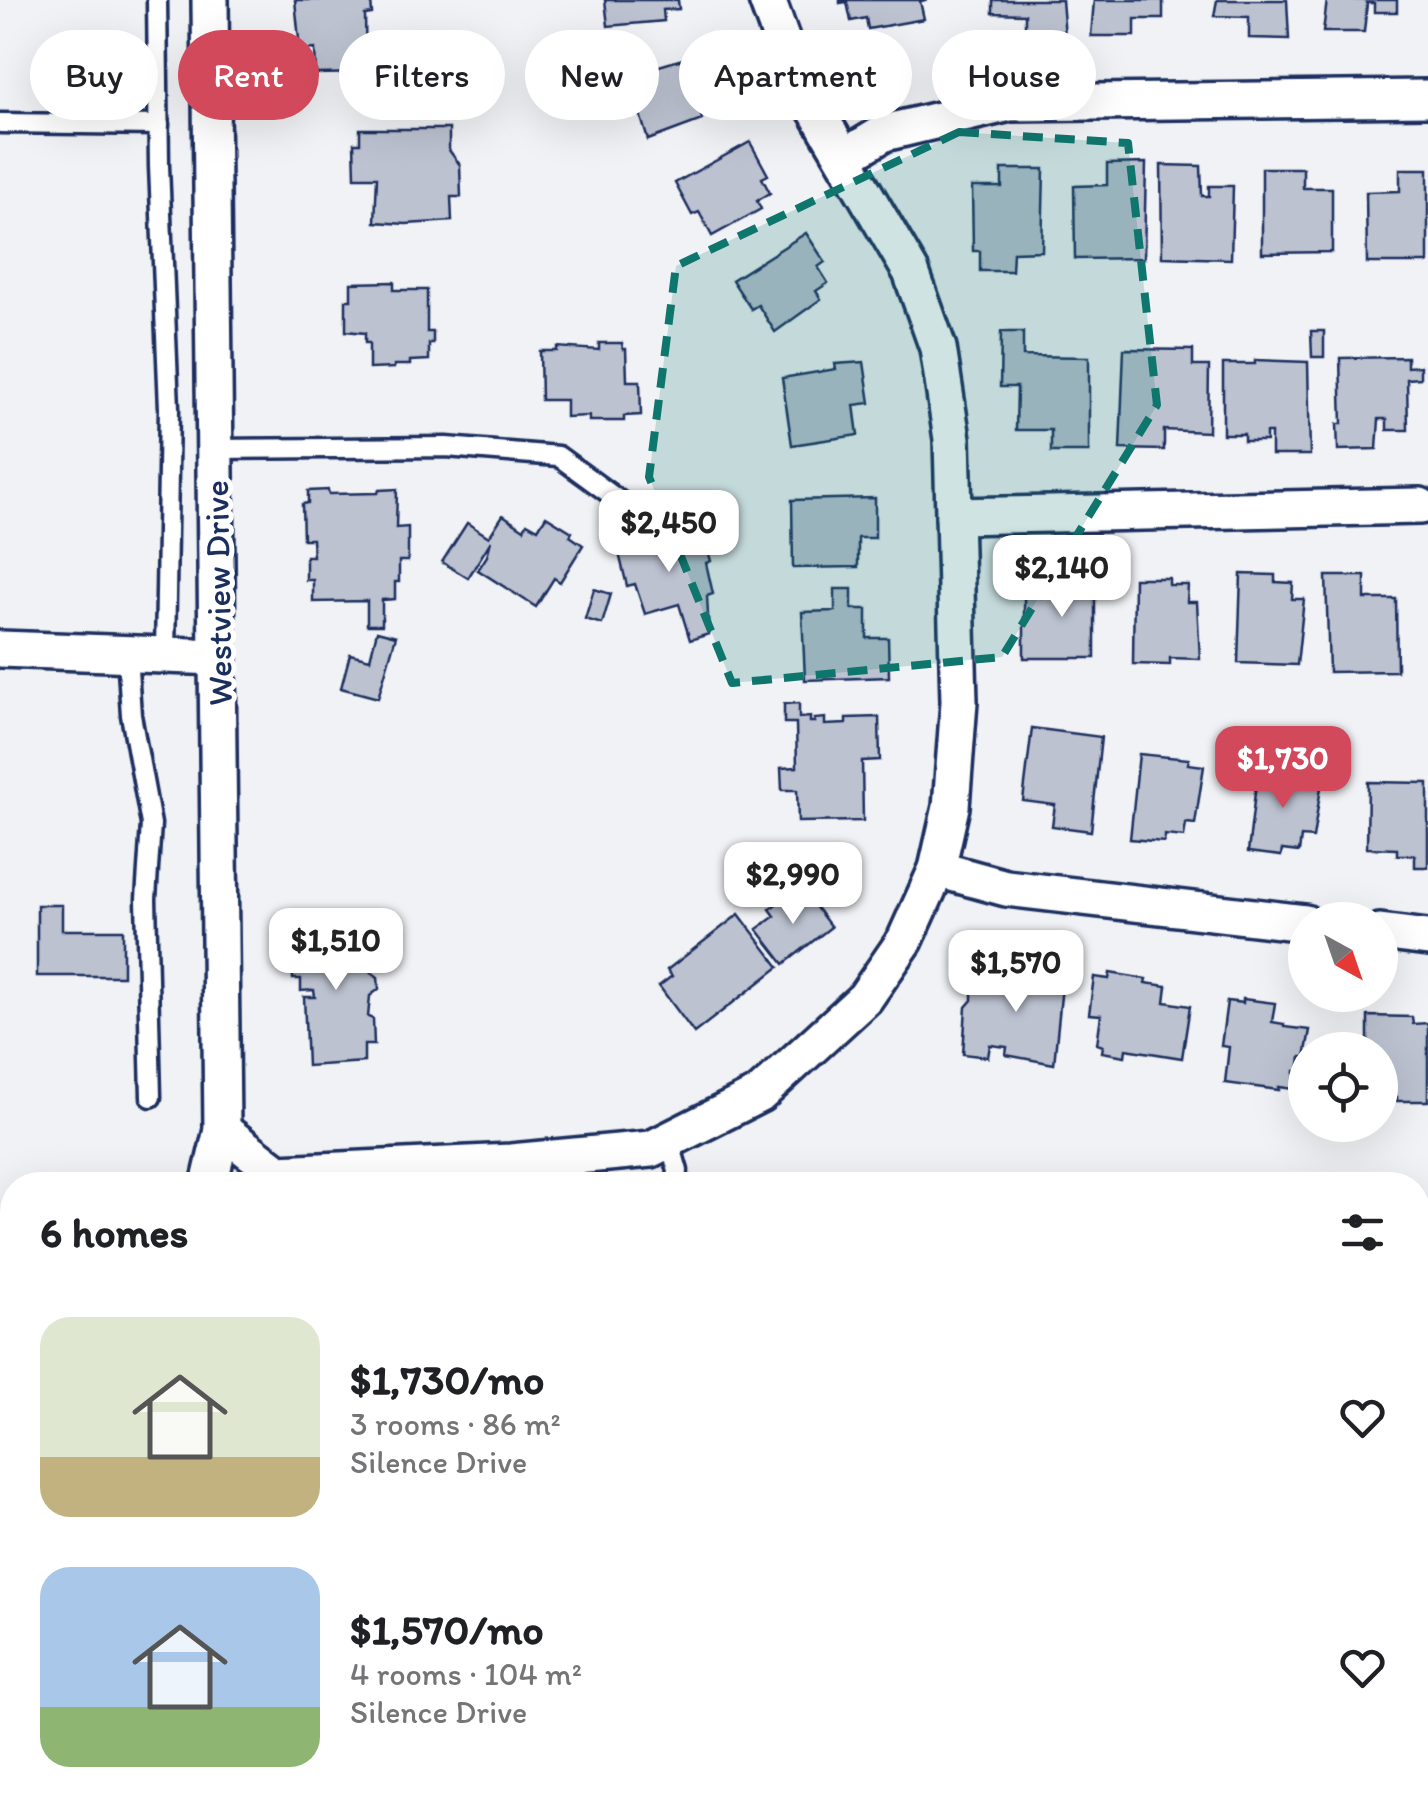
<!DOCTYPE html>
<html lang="en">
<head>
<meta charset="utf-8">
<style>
	:root { --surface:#fff; --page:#f2f2f2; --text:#202124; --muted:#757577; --accent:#d1495b }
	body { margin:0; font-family:Itim,sans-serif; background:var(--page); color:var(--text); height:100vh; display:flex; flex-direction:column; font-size:38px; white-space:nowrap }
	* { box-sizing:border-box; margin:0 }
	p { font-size:32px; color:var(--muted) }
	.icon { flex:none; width:55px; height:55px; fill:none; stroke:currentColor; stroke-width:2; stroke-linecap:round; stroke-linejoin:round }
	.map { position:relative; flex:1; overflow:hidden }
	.side { position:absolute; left:0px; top:1172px; width:1430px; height:642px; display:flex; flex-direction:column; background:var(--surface); border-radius:40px 40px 0 0; box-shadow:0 10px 40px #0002 }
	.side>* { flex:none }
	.banner { position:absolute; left:30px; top:30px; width:1370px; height:90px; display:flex; gap:20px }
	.needle { width:65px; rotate:140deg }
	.buttons { position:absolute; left:1288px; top:902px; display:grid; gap:20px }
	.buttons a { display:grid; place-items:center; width:110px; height:110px; border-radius:50%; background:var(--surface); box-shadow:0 10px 40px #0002; font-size:50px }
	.price { position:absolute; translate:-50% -85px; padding:0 22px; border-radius:20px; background:#fff; color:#222; font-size:32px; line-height:65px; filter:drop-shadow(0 2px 5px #0008) }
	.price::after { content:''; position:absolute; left:50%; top:60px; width:30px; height:22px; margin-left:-15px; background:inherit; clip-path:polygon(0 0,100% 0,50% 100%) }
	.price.active { background:var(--accent); color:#fff }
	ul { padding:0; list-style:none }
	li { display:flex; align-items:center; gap:30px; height:250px; padding:0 40px }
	li span { display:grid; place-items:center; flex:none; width:280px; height:200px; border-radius:30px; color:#555 }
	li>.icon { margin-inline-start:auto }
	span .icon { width:120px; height:120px; fill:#fffc; stroke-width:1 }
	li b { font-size:42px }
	h2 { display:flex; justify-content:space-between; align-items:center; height:120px; padding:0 40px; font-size:42px }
	.chip { padding:0 35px; border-radius:45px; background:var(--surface); box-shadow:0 10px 40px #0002; font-size:35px; line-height:90px }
	.chip.active { background:var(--accent); color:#fff }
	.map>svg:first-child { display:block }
	.building { fill:#bcc2d0; stroke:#1b2f5e; stroke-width:2.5 }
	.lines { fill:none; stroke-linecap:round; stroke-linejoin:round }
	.lane-casing { stroke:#1b2f5e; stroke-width:25 }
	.street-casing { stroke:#1b2f5e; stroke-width:42 }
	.lane { stroke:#fff; stroke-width:18 }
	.street { stroke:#fff; stroke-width:35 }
	.marked { fill:#0f766e; fill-opacity:0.2; stroke:#0f766e; stroke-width:8; stroke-dasharray:20 12; stroke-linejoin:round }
	.labels { text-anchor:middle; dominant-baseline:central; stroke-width:10; stroke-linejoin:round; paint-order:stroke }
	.street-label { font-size:35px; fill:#1b2f5e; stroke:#fff }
</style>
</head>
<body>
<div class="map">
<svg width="1428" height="1813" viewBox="0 0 1428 1813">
	<rect width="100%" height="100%" fill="#f1f2f5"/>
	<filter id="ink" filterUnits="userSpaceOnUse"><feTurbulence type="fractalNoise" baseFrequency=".01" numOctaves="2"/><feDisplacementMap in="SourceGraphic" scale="20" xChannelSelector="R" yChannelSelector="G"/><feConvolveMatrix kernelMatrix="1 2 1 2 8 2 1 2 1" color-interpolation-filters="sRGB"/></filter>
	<g filter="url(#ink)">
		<g class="building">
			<path d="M295 0H371L372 14 365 15 366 73 316 74 315 49 300 50Z"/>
			<path d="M605 0H678L679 9 663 10 664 21 608 26Z"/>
			<path d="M840 0H927L920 1 924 19 868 29 866 18 851 21 847 2 840 3Z"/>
			<path d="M993 0H1062L1065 37 1025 36V14L993 13Z"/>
			<path d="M1094 0H1163V19H1135V36H1091Z"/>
			<path d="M1217 0H1287L1289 39 1249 38V17L1214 16Z"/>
			<path d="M1327 0H1397V12H1374V3H1367L1364 32H1323Z"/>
			<path d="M689 57 691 65 708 60 716 86 708 88 714 107 700 111 702 120 648 140 639 111 619 115 610 87 624 82 622 77Z"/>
			<path d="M360 129H449V150L460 165 461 197H451L452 221 406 224 375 222 377 177H355L354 143H360Z"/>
			<path d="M750 142 768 175 762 178 770 193 757 201 761 209 712 236 699 212 692 215 675 183Z"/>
			<path d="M1146 163 1144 258 1075 259 1074 186 1107 185V164Z"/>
			<path d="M1161 165 1201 166 1202 196H1209V186H1233L1231 259 1162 257Z"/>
			<path d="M1262 168H1303V188H1332V252L1262 253Z"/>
			<path d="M1002 169H1044L1042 251 1013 252 1012 271H980V251H973L972 187H1002Z"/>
			<path d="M1400 169H1428V263H1367L1366 192 1400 191Z"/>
			<path d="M806 233 825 262 818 267 828 283 816 291 821 299 775 332 758 305 751 309 732 280Z"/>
			<path d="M394 282V290H427V332H433V344H429V360L410 361V365H394V368L369 369V343H365V333L346 331V300H351V283Z"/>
			<path d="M1311 331H1324V357H1312Z"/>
			<path d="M1001 332H1023V356L1089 357V452H1051V430H1016L1017 387H1000Z"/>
			<path d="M599 343H622L623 349H626L627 381H640L641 415 624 416V421H589V416L566 417V400H541L540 351H557V347L599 350Z"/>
			<path d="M1124 349 1193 350V366H1209L1208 432 1164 430V450L1120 449Z"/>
			<path d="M1407 357V367L1420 366V378L1407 379 1408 430H1387V419H1379L1377 449 1338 450 1337 424H1342L1340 358Z"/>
			<path d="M1255 360 1308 362 1310 455H1271V433H1266V441H1244V434H1223V364H1255Z"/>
			<path d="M864 362 870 403 854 405 858 435 792 445 782 378 836 369 835 364Z"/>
			<path d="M397 489 396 528 408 527V561H399V582H395V599L382 600V625H367V601L313 602V580H306V556H313L312 539H303L302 504 308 503V491L328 490 329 494 378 493 379 490Z"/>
			<path d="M875 498V538H858V567L793 568 792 500Z"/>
			<path d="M503 515 524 529 527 523 538 529 546 516 572 532 570 536 583 545 560 582 554 578 536 607 478 570 487 556 491 541 468 578 442 562 467 523 489 537Z"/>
			<path d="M659 524 665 540 677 536 679 542 703 535 711 561 706 563 713 594 707 596 709 634 690 640 679 604 645 614 635 584 627 586 617 545 619 541 631 538 630 533Z"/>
			<path d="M1056 574H1095V658H1024V593H1055Z"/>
			<path d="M1241 574 1275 575V582L1293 583 1292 599H1304L1297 665 1238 663Z"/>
			<path d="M1326 576H1365V599H1396L1397 671 1329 672Z"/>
			<path d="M1134 578H1169V585H1188L1187 602H1197L1200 659 1170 658V665L1133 664Z"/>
			<path d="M594 589 611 594 602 624 585 619Z"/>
			<path d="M835 589H852V609H867V638H888L889 677 805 680 802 612 835 611Z"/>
			<path d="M377 631 396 636 378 698 341 688 350 654 370 659Z"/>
			<path d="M799 703V718L810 717V722H815L814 719 825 718V725L846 724V718L879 717 880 760 862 761 863 821 798 822 797 790H782L781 768 797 767 796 723H784V704Z"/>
			<path d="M1032 728 1101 737 1091 831 1052 826 1055 805 1023 801Z"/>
			<path d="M1139 754 1189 759 1188 764 1204 766 1195 824 1186 823 1184 837 1165 835 1164 842 1130 839Z"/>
			<path d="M1258 767 1307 772V779L1322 781 1313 838 1301 837 1299 852 1282 850 1281 856 1248 852Z"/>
			<path d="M1368 782 1428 783V867H1415V855H1397V849L1367 848Z"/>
			<path d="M809 863 831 865 829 881 808 879Z"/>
			<path d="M805 893 831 927 784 964 757 929 775 916 770 909 783 898 789 905Z"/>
			<path d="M37 905H62V930H123V976H37Z"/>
			<path d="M739 914 779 967 694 1033 659 986 672 976 667 970Z"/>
			<path d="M362 920 363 952H369L367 969 378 977 379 989 370 996 368 1017 373 1019 374 1045H364V1062L307 1066 304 997H315L314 990 301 991V979H293L292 955H299L298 931 325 929V921Z"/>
			<path d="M1018 966 1068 971 1067 986H1062L1054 1064 1006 1055 1007 1047 990 1045 988 1057 963 1054 966 1007 972 1000V978L1016 984Z"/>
			<path d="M1110 973 1146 979 1145 983 1167 986 1165 1002 1190 1006 1182 1058 1126 1049 1125 1056 1102 1052 1103 1046 1097 1044 1101 1015 1089 1014 1094 977 1109 979Z"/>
			<path d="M1243 999 1275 1003 1272 1022 1284 1024V1027L1310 1030 1305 1057H1301L1299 1072 1295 1071 1294 1089 1279 1087V1090L1225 1083 1229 1047 1221 1046 1227 1001 1243 1003Z"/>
			<path d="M1368 1016 1412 1017 1413 1024 1428 1023V1101H1397V1097H1380V1050H1368Z"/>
			<path d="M1428 1530V1660L1418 1662V1536Z"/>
			<path d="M12 1749V1786H0V1750Z"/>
		</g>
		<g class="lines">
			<g class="lane-casing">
				<g id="lane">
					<path d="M157 0 159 166 169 408 165 655"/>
					<path d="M0 123 159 125"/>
					<path d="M216 449 446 447 558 456 632 510"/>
					<path d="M127 654 131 715 151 824 146 899 151 1097"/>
					<path d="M669 1140 678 1171 676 1185"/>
					<path d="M1418 1293H1428"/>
				</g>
			</g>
			<g class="street-casing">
				<g id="street">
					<path d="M846 156 884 133 1010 103 1428 98"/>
					<path d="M954 516 1420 506"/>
					<path d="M0 649 219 657"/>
					<path d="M937 869 1006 888 1305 923"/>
					<path d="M1380 932 1428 938"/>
					<path d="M222 1130 278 1173 511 1162 651 1149 760 1094 865 998 905 940 937 869 951 807 959 702 952 439 938 348 911 272 793 71 767 0"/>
					<path d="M209 1185 222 1130 210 0"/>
					<path d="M0 1537 12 1540"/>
				</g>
			</g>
			<use href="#lane" class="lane"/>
			<use href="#street" class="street"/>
		</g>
	</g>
	<path class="marked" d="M959 132 1128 143 1157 405 1002 657 732 683 649 477 676 266Z"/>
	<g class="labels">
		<g class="street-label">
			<text transform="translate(218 593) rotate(-91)">Westview Drive</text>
		</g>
	</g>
</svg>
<div class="buttons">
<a><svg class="needle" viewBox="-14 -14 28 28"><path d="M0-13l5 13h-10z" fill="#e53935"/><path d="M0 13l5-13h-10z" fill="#757577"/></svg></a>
<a><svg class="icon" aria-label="locate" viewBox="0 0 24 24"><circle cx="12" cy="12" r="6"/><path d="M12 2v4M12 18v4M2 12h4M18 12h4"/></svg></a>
</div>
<b class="price" style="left:669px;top:575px">$2,450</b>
<b class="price" style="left:1062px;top:620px">$2,140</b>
<b class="price active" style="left:1283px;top:811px">$1,730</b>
<b class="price" style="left:793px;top:927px">$2,990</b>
<b class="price" style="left:336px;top:993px">$1,510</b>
<b class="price" style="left:1016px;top:1015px">$1,570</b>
<div class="banner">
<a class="chip">Buy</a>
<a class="chip active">Rent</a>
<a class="chip">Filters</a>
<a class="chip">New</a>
<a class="chip">Apartment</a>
<a class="chip">House</a>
</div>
<section class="side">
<h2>6 homes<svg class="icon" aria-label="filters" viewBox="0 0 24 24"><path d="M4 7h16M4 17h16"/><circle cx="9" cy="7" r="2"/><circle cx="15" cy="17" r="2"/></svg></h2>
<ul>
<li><span style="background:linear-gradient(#dfe7d0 70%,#c2b280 0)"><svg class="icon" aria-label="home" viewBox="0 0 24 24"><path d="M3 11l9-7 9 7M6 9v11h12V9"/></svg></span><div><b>$1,730/mo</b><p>3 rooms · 86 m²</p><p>Silence Drive</p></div><svg class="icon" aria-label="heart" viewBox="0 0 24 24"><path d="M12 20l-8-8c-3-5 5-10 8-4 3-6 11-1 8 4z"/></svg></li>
<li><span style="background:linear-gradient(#a9c7e8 70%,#8fb573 0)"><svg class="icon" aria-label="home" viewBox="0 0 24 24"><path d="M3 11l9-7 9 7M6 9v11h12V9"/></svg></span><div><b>$1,570/mo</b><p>4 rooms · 104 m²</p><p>Silence Drive</p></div><svg class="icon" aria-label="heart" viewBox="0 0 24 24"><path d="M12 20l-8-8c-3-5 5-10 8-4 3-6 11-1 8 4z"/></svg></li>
</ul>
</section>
</div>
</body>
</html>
